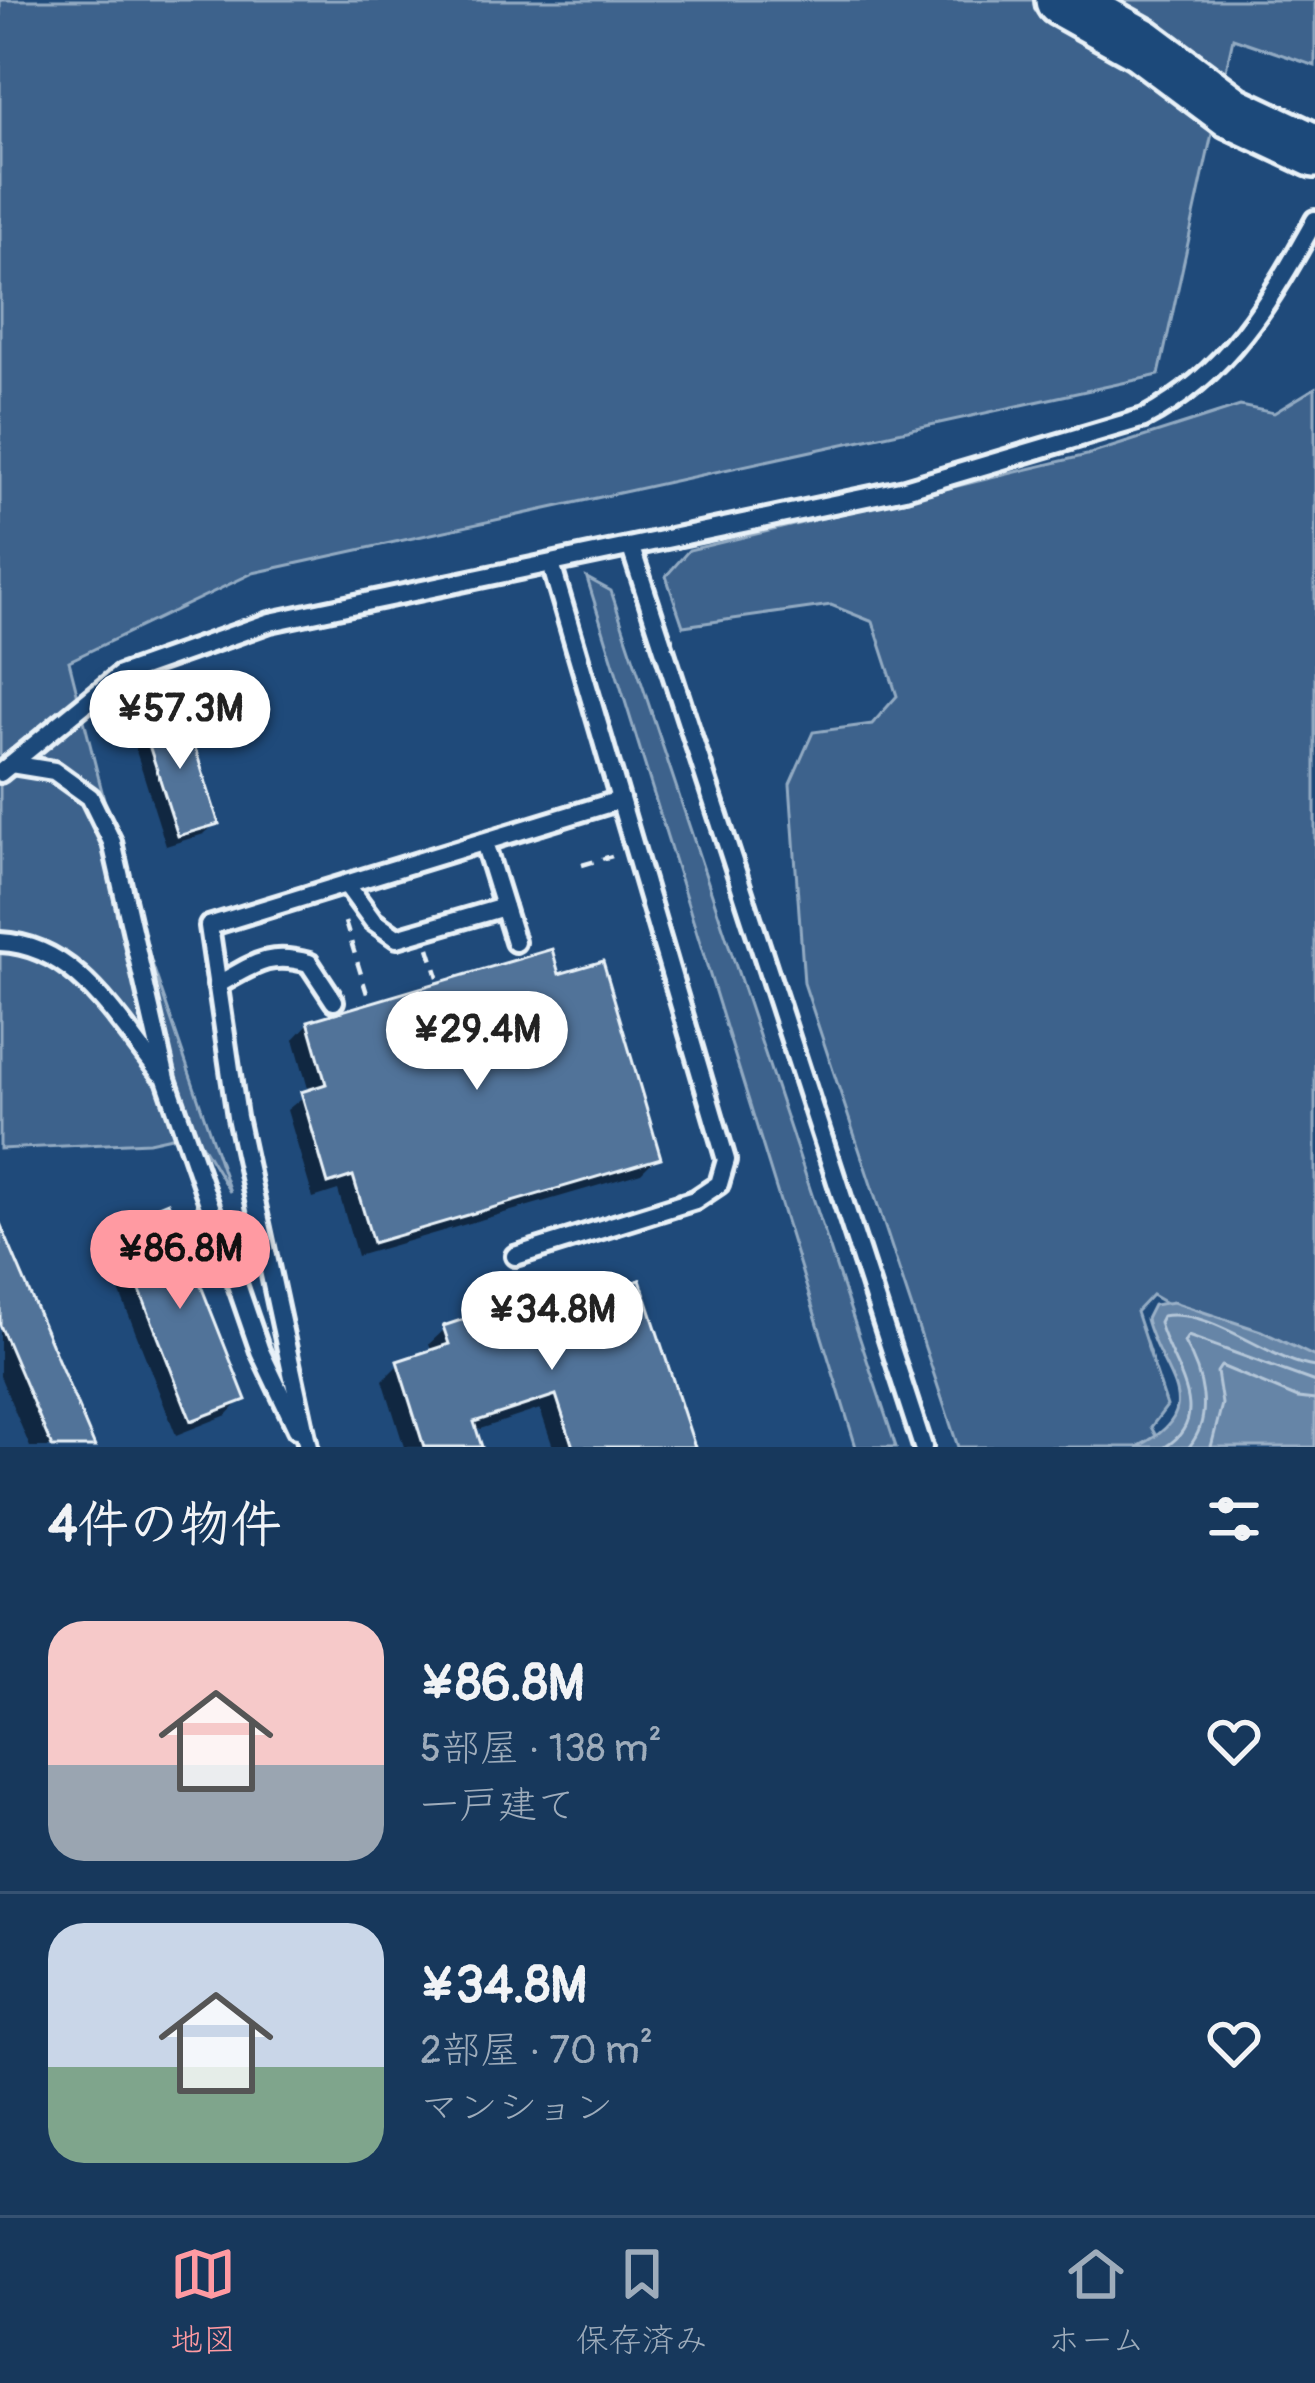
<!DOCTYPE html>
<html lang="ja">
<head>
<meta charset="utf-8">
<style>
	:root { --surface:#17385c; --page:#244365; --text:#f1f3f6; --muted:#9eacbb; --line:#365272; --accent:#ff9aa2 }
	body { margin:0; font-family:Pangolin,"Klee One",sans-serif; background:var(--page); color:var(--text); height:100vh; display:flex; flex-direction:column; font-size:45px; white-space:nowrap }
	* { box-sizing:border-box; margin:0 }
	p { font-size:39px; color:var(--muted) }
	.icon { flex:none; width:66px; height:66px; fill:none; stroke:currentColor; stroke-width:2; stroke-linecap:round; stroke-linejoin:round }
	.map { position:relative; height:1447px; overflow:hidden }
	.side { display:flex; flex-direction:column; background:var(--surface); flex:1 }
	.side>* { flex:none }
	.price { position:absolute; translate:-50% -102px; padding:0 27px; border-radius:42px; background:#fff; color:#222; font-size:39px; line-height:78px; filter:drop-shadow(0 3px 6px #0008) }
	.price::after { content:''; position:absolute; left:50%; top:72px; width:36px; height:27px; margin-left:-18px; background:inherit; clip-path:polygon(0 0,100% 0,50% 100%) }
	.price.current { background:var(--accent); color:#111 }
	ul { padding:0; list-style:none }
	li { display:flex; align-items:center; gap:36px; height:300px; padding:0 48px }
	li+li { border-top:3px solid var(--line) }
	li span { display:grid; place-items:center; flex:none; width:336px; height:240px; border-radius:36px; color:#555 }
	li>.icon { margin-inline-start:auto }
	span .icon { width:144px; height:144px; fill:#fffc; stroke-width:1 }
	li b { font-size:51px }
	h2 { display:flex; justify-content:space-between; align-items:center; height:144px; padding:0 48px; font-size:51px }
	.menu { display:flex; justify-content:space-around; align-items:center; height:168px; border-top:3px solid var(--line); background:var(--surface); font-size:33px; color:var(--muted) }
	.menu a { display:grid; justify-items:center; gap:6px }
	.menu .current { color:var(--accent) }
	.map>svg:first-child { display:block }
	.green { fill:#3c628c; stroke:#92aac2; stroke-width:3 }
	.water { fill:#6685a7; stroke:#9ab0c7; stroke-width:3 }
	.shadow { fill:#0007 }
	.lines { fill:none; stroke-linecap:round; stroke-linejoin:round }
	.shore { stroke:#b4c6d8; stroke-width:3 }
	.building { fill:#517399; stroke:#e8f1f8; stroke-width:3 }
	.lane-casing { stroke:#e8f1f8; stroke-width:26 }
	.primary-casing { stroke:#e8f1f8; stroke-width:60 }
	.path { stroke:#e8f1f8; stroke-width:4.5; stroke-dasharray:12 9; stroke-linecap:butt }
	.lane { stroke:#1f4a7a; stroke-width:16 }
	.primary { stroke:#1f4a7a; stroke-width:51 }
</style>
</head>
<body>
<div class="map">
<svg width="1315" height="1447" viewBox="0 0 1315 1447">
	<rect width="100%" height="100%" fill="#1f4a7a"/>
	<filter id="ink" filterUnits="userSpaceOnUse"><feTurbulence type="fractalNoise" baseFrequency=".00833" numOctaves="2"/><feDisplacementMap in="SourceGraphic" scale="24" xChannelSelector="R" yChannelSelector="G"/><feConvolveMatrix kernelMatrix="1 2 1 2 8 2 1 2 1" color-interpolation-filters="sRGB"/></filter>
	<g filter="url(#ink)">
		<g class="green">
			<path d="M0 0H1315V66L1233 38 1159 375 253 573 69 661 127 890 230 1192 194 1132 149 1142 0 1149Z"/>
			<path d="M1315 388V1389L1152 1295 1136 1312 1167 1406 1151 1427 1162 1447H958L804 983 790 784 813 732 872 724 897 696 873 622 831 605 683 626 666 576 689 550 1087 455 1240 406 1274 413Z"/>
			<path d="M587 578 611 591 896 1447H856Z"/>
		</g>
		<path class="water" d="M1173 1302 1261 1331 1315 1357V1447H1137C1214 1409 1160 1375 1146 1319L1153 1305Z"/>
		<g class="shadow">
			<path d="M143 723 216 823 204 834 166 846 131 735Z"/>
			<path d="M557 977 657 1157 641 1173 357 1256 338 1190 313 1198 287 1110 309 1092 294 1039 309 1023Z"/>
			<path d="M116 1226 242 1399 227 1415 176 1435 100 1242Z"/>
			<path d="M0 1231 91 1447H30L0 1376Z"/>
			<path d="M638 1283 692 1447H553L540 1409 474 1431 479 1447H404L383 1380 399 1364 432 1353 429 1344 445 1329 538 1317Z"/>
		</g>
		<g class="lines">
			<g class="shore">
				<path d="M1165 1447C1218 1415 1168 1361 1159 1322L1162 1316C1212 1307 1268 1361 1315 1367"/>
				<path d="M1189 1447C1214 1416 1203 1375 1184 1342L1188 1336 1315 1382"/>
				<path d="M1211 1447 1222 1404 1217 1372 1221 1366 1298 1398 1315 1400"/>
			</g>
		</g>
		<g class="building">
			<path d="M182 707 219 824 178 836 141 720Z"/>
			<path d="M552 949 559 974 603 961 661 1158 373 1243 353 1176 328 1184 301 1092 326 1084 308 1021Z"/>
			<path d="M168 1202 246 1400 191 1421 114 1224Z"/>
			<path d="M0 1223 95 1447H52L0 1325Z"/>
			<path d="M640 1280 695 1447H573L556 1395 474 1422 482 1447H424L397 1361 449 1344 443 1326 534 1296 539 1313Z"/>
		</g>
		<g class="lines">
			<g class="lane-casing">
				<g id="lane">
					<path d="M631 548 923 1447"/>
					<path d="M11 764 54 771 90 797 112 842 166 1079 260 1351 297 1429"/>
					<path d="M0 773 120 675 270 622 905 489 1144 418C1227 375 1271 300 1315 220"/>
					<path d="M484 842 515 942"/>
					<path d="M346 884 373 921 397 938 504 907"/>
					<path d="M0 942C76 945 116 1019 160 1073"/>
					<path d="M217 985C253 965 268 951 309 963L334 1001"/>
					<path d="M515 1256 695 1200 719 1184 726 1160 551 564"/>
					<path d="M308 1447 237 1117 209 926 620 800"/>
				</g>
			</g>
			<g class="primary-casing">
				<path id="primary" d="M1062 0 1141 44 1232 112 1315 151"/>
			</g>
			<g class="path">
				<path d="M582 865 612 856"/>
				<path d="M345 922 368 997"/>
				<path d="M429 948 438 977"/>
			</g>
			<use href="#lane" class="lane"/>
			<use href="#primary" class="primary"/>
		</g>
	</g>
</svg>
<b class="price" style="left:180px;top:772px">¥57.3M</b>
<b class="price" style="left:477px;top:1093px">¥29.4M</b>
<b class="price current" style="left:180px;top:1312px">¥86.8M</b>
<b class="price" style="left:552px;top:1373px">¥34.8M</b>
</div>
<section class="side">
<h2>4件の物件<svg class="icon" aria-label="filters" viewBox="0 0 24 24"><path d="M4 7h16M4 17h16"/><circle cx="9" cy="7" r="2"/><circle cx="15" cy="17" r="2"/></svg></h2>
<ul>
<li><span style="background:linear-gradient(#f6c9c9 60%,#9aa5b1 0)"><svg class="icon" aria-label="home" viewBox="0 0 24 24"><path d="M3 11l9-7 9 7M6 9v11h12V9"/></svg></span><div><b>¥86.8M</b><p>5部屋 · 138 m²</p><p>一戸建て</p></div><svg class="icon" aria-label="heart" viewBox="0 0 24 24"><path d="M12 20l-8-8c-3-5 5-10 8-4 3-6 11-1 8 4z"/></svg></li>
<li><span style="background:linear-gradient(#c9d6e8 60%,#7fa58c 0)"><svg class="icon" aria-label="home" viewBox="0 0 24 24"><path d="M3 11l9-7 9 7M6 9v11h12V9"/></svg></span><div><b>¥34.8M</b><p>2部屋 · 70 m²</p><p>マンション</p></div><svg class="icon" aria-label="heart" viewBox="0 0 24 24"><path d="M12 20l-8-8c-3-5 5-10 8-4 3-6 11-1 8 4z"/></svg></li>
</ul>
</section>
<nav class="menu">
<a class="current"><svg class="icon" aria-label="map" viewBox="0 0 24 24"><path d="M3 6l6-2 6 2 6-2v14l-6 2-6-2-6 2zM9 4v14M15 6v14"/></svg>地図</a>
<a><svg class="icon" aria-label="saved" viewBox="0 0 24 24"><path d="M7 4h10v16l-5-4-5 4z"/></svg>保存済み</a>
<a><svg class="icon" aria-label="home" viewBox="0 0 24 24"><path d="M3 11l9-7 9 7M6 9v11h12V9"/></svg>ホーム</a>
</nav>
</body>
</html>
